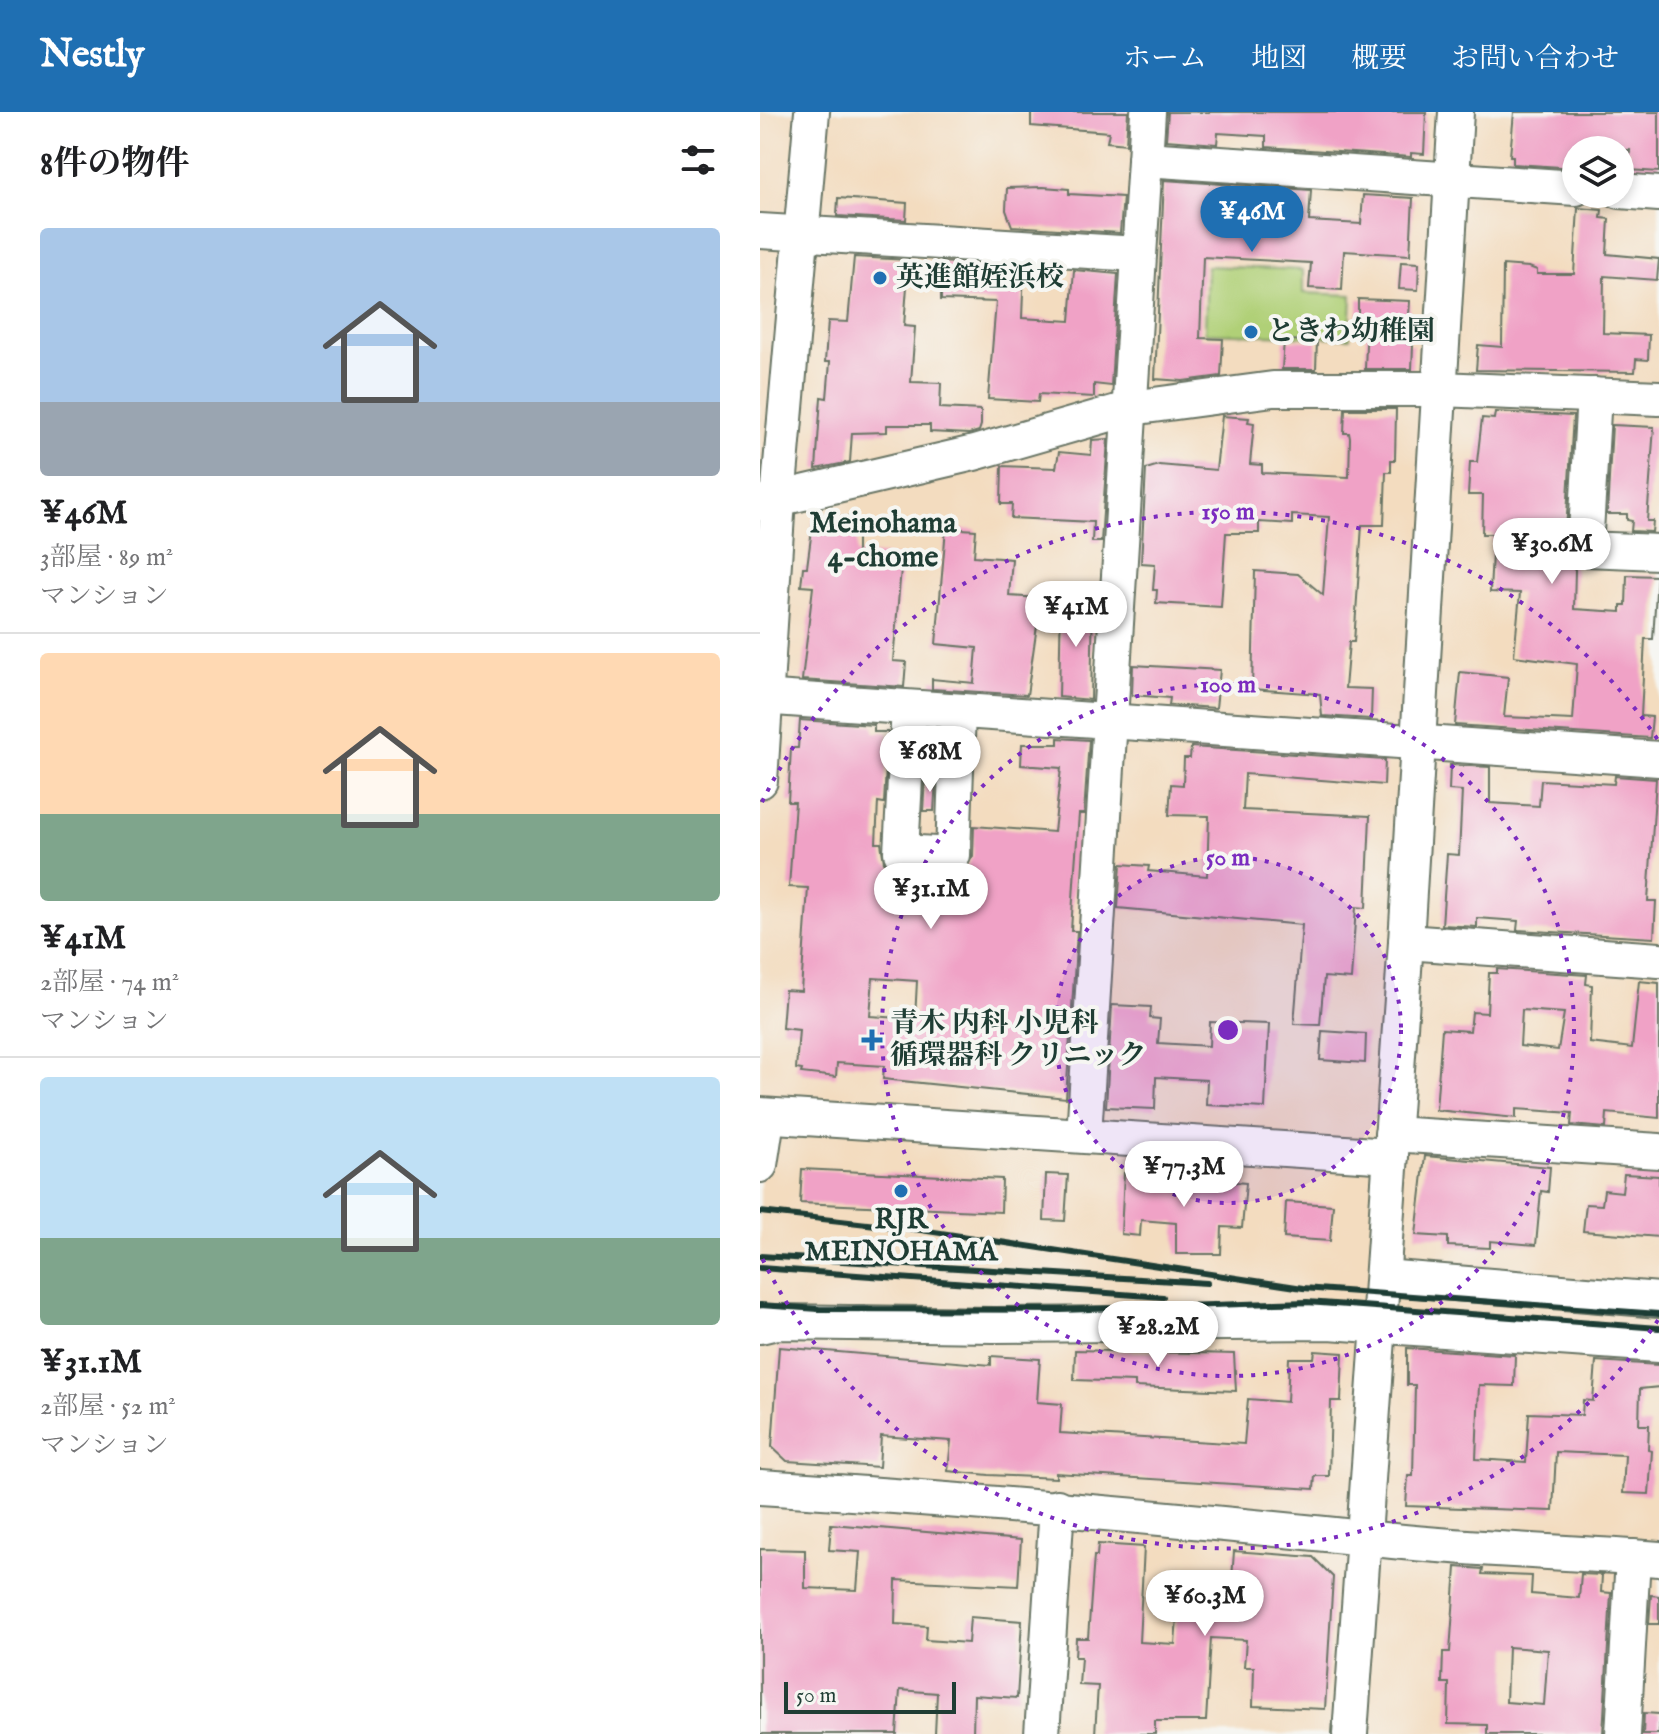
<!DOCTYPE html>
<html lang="ja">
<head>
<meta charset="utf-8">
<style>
	:root { --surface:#fff; --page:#f6f6f6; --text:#202124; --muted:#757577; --line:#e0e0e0; --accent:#1f6fb2 }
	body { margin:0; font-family:"IM FELL English","Noto Serif JP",serif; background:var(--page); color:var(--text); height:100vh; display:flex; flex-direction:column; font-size:30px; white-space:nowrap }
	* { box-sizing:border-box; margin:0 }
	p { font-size:26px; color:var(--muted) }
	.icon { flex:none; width:44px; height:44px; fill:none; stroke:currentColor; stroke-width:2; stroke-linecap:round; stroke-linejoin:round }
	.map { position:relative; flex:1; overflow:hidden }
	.drawer { display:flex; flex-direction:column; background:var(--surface); width:760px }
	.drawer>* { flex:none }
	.controls { position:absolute; left:802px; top:24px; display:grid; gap:16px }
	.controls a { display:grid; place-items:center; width:72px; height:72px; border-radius:50%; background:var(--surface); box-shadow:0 4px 12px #0003; font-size:40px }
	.scale { position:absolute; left:24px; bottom:20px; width:172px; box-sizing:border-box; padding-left:8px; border:4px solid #1f3d34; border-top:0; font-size:22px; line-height:28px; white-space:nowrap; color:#1f3d34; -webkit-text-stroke:6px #f6f6f2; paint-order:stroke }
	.price { position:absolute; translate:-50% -68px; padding:0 18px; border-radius:28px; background:#fff; color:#222; font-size:26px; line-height:52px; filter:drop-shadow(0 2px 4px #0008) }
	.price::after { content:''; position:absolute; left:50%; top:48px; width:24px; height:18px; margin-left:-12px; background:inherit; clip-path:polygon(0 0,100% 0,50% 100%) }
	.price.selected { background:var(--accent); color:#fff }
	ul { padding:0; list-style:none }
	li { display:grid; align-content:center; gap:16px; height:424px; padding:0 40px }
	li+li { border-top:2px solid var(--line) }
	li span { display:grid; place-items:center; height:248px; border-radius:8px; color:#555 }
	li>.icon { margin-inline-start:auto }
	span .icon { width:144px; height:144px; fill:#fffc; stroke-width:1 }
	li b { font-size:34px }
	h2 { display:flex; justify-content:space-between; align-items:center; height:96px; padding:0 40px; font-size:34px }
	header { display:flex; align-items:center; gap:48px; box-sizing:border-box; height:112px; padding:0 40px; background:var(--accent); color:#fff }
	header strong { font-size:38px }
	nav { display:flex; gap:44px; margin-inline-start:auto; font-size:28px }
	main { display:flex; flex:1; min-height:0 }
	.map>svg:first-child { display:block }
	.green { fill:#b0d077; stroke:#688656; stroke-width:2 }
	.building { fill:#f0a2c6; fill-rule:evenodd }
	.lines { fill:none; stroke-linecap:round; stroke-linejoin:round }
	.minor-casing { stroke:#697565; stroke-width:38 }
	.minor { stroke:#fff; stroke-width:34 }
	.rail { stroke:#1f3d34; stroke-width:6 }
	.ring { fill:none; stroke:#7b2cbf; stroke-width:4; stroke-dasharray:4 8 }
	.poi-dot { fill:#1f6fb2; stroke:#f6f6f2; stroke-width:3 }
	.labels { text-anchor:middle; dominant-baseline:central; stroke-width:8; stroke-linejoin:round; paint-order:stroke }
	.poi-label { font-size:28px; font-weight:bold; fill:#1f3d34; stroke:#f6f6f2; text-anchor:start }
	.neighbourhood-label { font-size:30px; font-weight:bold; fill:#1f3d34; stroke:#f6f6f2 }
	.centre { fill:#7b2cbf; stroke:#f6f6f2; stroke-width:4 }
	.ring-label { font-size:24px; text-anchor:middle; font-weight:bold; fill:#7b2cbf; stroke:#f6f6f2; stroke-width:8; stroke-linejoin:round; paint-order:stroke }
</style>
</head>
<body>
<header>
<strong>Nestly</strong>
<nav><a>ホーム</a><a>地図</a><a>概要</a><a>お問い合わせ</a></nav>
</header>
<main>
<section class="drawer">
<h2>8件の物件<svg class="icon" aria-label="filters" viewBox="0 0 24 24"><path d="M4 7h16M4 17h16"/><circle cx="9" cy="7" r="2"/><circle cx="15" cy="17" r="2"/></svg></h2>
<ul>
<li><span style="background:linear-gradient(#a9c7e8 70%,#9aa5b1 0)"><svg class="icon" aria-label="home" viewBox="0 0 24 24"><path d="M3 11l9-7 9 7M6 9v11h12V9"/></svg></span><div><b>¥46M</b><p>3部屋 · 89 m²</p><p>マンション</p></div></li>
<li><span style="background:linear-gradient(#ffd9b3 65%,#7fa58c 0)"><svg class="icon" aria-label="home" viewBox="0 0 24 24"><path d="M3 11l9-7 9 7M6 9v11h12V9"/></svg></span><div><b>¥41M</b><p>2部屋 · 74 m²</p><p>マンション</p></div></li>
<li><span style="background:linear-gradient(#bfe0f5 65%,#7fa58c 0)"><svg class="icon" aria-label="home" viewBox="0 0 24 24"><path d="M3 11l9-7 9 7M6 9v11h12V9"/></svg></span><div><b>¥31.1M</b><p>2部屋 · 52 m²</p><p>マンション</p></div></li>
</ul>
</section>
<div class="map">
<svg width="899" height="1622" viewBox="0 0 899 1622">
	<rect width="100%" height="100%" fill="#f6f6f2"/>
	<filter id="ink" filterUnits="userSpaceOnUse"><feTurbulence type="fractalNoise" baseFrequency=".0125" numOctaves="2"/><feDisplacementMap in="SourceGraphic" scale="16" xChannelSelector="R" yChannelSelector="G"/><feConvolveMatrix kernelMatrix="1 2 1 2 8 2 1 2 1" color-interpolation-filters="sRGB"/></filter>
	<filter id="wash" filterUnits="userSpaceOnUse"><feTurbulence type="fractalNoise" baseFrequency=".006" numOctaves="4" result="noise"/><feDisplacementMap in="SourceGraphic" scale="32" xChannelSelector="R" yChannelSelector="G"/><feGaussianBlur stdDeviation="1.8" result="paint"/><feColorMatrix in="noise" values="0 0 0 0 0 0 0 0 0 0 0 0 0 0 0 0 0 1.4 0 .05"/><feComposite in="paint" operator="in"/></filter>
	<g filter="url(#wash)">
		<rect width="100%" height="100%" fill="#f3dcbf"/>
		<path class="green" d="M447 154 543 158V181L592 183 590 226 445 221Z"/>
		<g id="blocks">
			<g class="building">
				<path d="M271 0H368L366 32 347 30 349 20 271 14Z"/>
				<path d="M408 0H666L664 42 651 41V45L506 35V24L458 21 457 32 406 28Z"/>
				<path d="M754 0H899V60L869 58 870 38H816V56L753 52V44H750Z"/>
				<path d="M404 68 551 78 549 109 601 112 603 83 653 86 650 143 584 139 582 178 549 176 551 151 443 145 440 226 463 227 461 264 423 269 395 267Z"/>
				<path d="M283 75 309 77V82L363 85 360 121 252 114 246 98 247 76Z"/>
				<path d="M78 86 147 91 146 108 77 104Z"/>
				<path d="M818 96 842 98 841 106 849 107 847 142 899 147 897 168 844 164 843 221 889 223 888 248 876 247 875 260 716 258 718 233 742 235 743 153 769 155 777 158V162H814Z"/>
				<path d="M94 145 149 148 144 214 155 215 151 270 181 271 180 296 221 298V313L219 319 209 322 170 320V313H127V320L92 321 90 350 56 357 61 285 67 286 70 250H65L68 209 88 210Z"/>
				<path d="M181 150 264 155 262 206 310 209 314 158 358 162 351 274 334 272V285L279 282 278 290 228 287 236 190 181 188Z"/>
				<path d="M641 150 659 151 658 178 639 177Z"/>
				<path d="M598 187 650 189 647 232 653 233 652 257H605L607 209H598Z"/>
				<path d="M524 228 557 229 556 257H522Z"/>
				<path d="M585 297H636L635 348H631V360H626L624 413H602L594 530H589L585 576 612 577 611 607 562 604 560 582 492 577 495 459 538 462 563 483 569 405 532 403V412L499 410V421H466L461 495 396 491 397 478H393L395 452 381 451 386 357 399 353 456 358 462 304 489 306 488 310 494 311 490 352 502 353V361L589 365 590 326 589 321H584Z"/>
				<path d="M735 300 813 304 805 436 815 458 814 497 861 500V493H866L867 463 897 464 893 527H885L881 604 892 605 890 626 695 613 700 560 748 565 744 605 813 608 817 552 754 544 760 481 730 480 733 422H722L723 383H708L710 350H717L722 306 734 307Z"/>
				<path d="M852 313 894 315 887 409H893L892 420 871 419 872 409 867 408V402H847Z"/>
				<path d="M348 327 341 430H332L333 410 251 406 252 392H241L242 354 296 356 299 340 331 343 332 328Z"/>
				<path d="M54 402 97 406V441L142 445 133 549 146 550 144 575 42 568 53 475 41 474 43 455H47Z"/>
				<path d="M186 416 216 418 214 444 252 447 249 484 281 486 267 583 172 577V567L214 571 217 536 176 532Z"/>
				<path d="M301 487 333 488 331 588 299 585Z"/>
				<path d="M373 553 460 558 456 596 409 593 410 586 372 583Z"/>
				<path d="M40 608 114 613V620H128L124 691 118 690 116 731H121L124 750 140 760H203L213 744 214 714 294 720 301 656 261 653 262 632H298V626L329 628 324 702H319L315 755 311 819H317L306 986 123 967 124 954 77 951 76 965 41 961 42 958 36 957 39 918 22 916 25 878 41 879 48 776 29 775 35 690H28L31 636H38ZM113 866 157 869 155 907 110 904Z"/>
				<path d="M431 635 625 648 624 673 485 662 483 698 610 704 606 796 596 795 591 867 564 865 560 913 534 912 542 813 358 796 361 752 389 754 388 759 447 764 449 704 409 703 411 672 423 673 424 646H430Z"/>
				<path d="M690 653 730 655V691L779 694 781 668 854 672 855 664 896 667 888 789H896L894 826 757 818 758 809 717 806V815L682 813 687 742 699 743 702 679 689 678Z"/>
				<path d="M165 666H176L174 699H163Z"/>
				<path d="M737 857 827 863 826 872 832 873 830 931 872 936 879 869 899 871V1006L847 1001 846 1016 811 1013 812 1001 756 997V1006L676 998 682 917 710 919 712 900 727 901 729 861H737ZM762 898 804 901 798 938 760 934Z"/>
				<path d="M352 893 391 895 390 906 400 907 398 931 449 934 450 910 509 912 505 996 446 993 447 968 396 965 395 997 346 995Z"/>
				<path d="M562 919 606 922 605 951 560 948Z"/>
				<path d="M665 1044 790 1055 788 1080 781 1079 776 1133 730 1129V1136L688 1134V1125L656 1123Z"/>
				<path d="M42 1057 242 1067 241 1100 40 1091Z"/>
				<path d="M364 1061 486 1071 482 1116 462 1115 461 1142H416V1111L381 1108 380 1124 361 1122Z"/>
				<path d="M286 1062 308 1063 305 1109 284 1108Z"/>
				<path d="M864 1062 899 1064V1125L823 1119 826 1092 842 1093 844 1078 862 1080Z"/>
				<path d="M526 1090 573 1093 570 1129 524 1126Z"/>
				<path d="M19 1235 231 1253V1244L280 1247 277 1290 302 1292 300 1321 484 1332 488 1287 527 1290 529 1246H554L555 1239 583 1241 581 1289H571L569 1364H555L554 1377 296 1361V1366L229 1363 188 1359 191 1329 121 1324 119 1355 27 1349 12 1335Z"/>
				<path d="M647 1236 755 1243 754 1274 719 1273 716 1347 766 1350 769 1301 822 1303 823 1288 833 1289 836 1249 899 1253V1275L880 1277 879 1313H889L888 1338 892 1339 889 1382 863 1381 865 1343 796 1340 793 1399 646 1394 648 1364H653L655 1273H647Z"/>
				<path d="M315 1238 474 1242 476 1279 375 1275V1270L314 1268Z"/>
				<path d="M71 1412 261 1428 258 1474 136 1468 135 1512 167 1514 166 1528 208 1531 210 1505 262 1509 257 1586 214 1583 213 1622H175L177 1581 140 1578 137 1622H0V1437L45 1438V1476L97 1478 100 1440 69 1438Z"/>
				<path d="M338 1432 384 1435 379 1530 415 1532 420 1463 472 1467 474 1439 553 1445 573 1465 565 1597 493 1594 494 1555H484L486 1528 451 1526 446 1609H395V1622H335L338 1574 319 1573 321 1545H315L316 1526H328L334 1444H337Z"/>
				<path d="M696 1455 723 1457 722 1462 772 1464 771 1482 819 1486 821 1462 842 1463 841 1480 851 1481 843 1622H727V1613L688 1612 689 1571H682L683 1540H690ZM748 1535 788 1538 784 1593 746 1590Z"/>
				<path d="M891 1483 899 1484V1512H889Z"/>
				<path d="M884 1601 899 1602V1622H883Z"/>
			</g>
		</g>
	</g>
	<g filter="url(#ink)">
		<use href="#blocks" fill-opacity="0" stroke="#697565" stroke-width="2"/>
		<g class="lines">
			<g class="minor-casing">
				<g id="minor">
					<path d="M385 47 816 76"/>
					<path d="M860 79 899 82"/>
					<path d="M0 119 378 142"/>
					<path d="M834 283 825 437 899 440"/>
					<path d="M0 391 214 341 371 296 513 277H680L899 286"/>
					<path d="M0 585 899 647"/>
					<path d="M149 596 141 740 193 743 198 599"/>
					<path d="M0 669 18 387 52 0"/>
					<path d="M646 830 899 848"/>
					<path d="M0 1003 631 1044"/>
					<path d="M0 1017 5 1020 0 1053"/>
					<path d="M632 1022 899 1039"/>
					<path d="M324 1023 388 0"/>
					<path d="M623 1165 899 1188"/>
					<path d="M0 1214 17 1210 234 1213 569 1210 899 1233"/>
					<path d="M0 1375C212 1388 422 1407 633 1429 721 1438 811 1440 899 1447"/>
					<path d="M282 1622 297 1395"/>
					<path d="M590 1622 646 830 696 0"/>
					<path d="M863 1622 873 1445"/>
				</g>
			</g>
			<use href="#minor" class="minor"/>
			<g class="rail">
				<path d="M0 1100 161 1118 543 1176 899 1202"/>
				<path d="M0 1144 447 1171"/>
				<path d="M0 1156 403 1185"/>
				<path d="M0 1193 59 1197 300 1198 547 1190 899 1216"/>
			</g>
		</g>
	</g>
	<circle cx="468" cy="918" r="173" fill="#7b2cbf" fill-opacity=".12"/>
	<g class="ring">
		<circle cx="468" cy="918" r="173"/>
		<circle cx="468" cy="918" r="346"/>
		<path d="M898 1208A519 519 0 0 1 2 1146M2 690A519 519 0 0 1 898 628"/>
	</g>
	<g class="poi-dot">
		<circle cx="120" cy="166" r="8"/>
		<circle cx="491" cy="220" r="8"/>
		<path d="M108 916h8v8h8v8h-8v8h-8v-8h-8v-8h8z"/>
		<circle cx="141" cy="1079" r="8"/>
	</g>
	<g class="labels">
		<g class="poi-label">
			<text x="136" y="166">英進館姪浜校</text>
			<text x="507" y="220">ときわ幼稚園</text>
			<text x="130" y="912">青木 内科 小児科<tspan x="130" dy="32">循環器科 クリニック</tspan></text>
			<text x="141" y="1108" text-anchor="middle">RJR<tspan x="141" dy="32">MEINOHAMA</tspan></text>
		</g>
		<g class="neighbourhood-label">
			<text x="123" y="412">Meinohama<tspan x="123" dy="34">4-chome</tspan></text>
		</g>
	</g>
	<circle cx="468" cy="918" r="12" class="centre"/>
	<g class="ring-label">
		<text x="468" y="407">150 m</text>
		<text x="468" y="580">100 m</text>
		<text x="468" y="753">50 m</text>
	</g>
</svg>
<div class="controls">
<a><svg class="icon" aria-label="layers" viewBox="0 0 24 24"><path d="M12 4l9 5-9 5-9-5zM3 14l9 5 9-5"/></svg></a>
</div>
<div class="scale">50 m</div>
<b class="price selected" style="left:492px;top:142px">¥46M</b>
<b class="price" style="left:792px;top:474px">¥30.6M</b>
<b class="price" style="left:316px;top:537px">¥41M</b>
<b class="price" style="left:170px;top:682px">¥68M</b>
<b class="price" style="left:171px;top:819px">¥31.1M</b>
<b class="price" style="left:424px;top:1097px">¥77.3M</b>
<b class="price" style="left:398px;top:1257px">¥28.2M</b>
<b class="price" style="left:445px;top:1526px">¥60.3M</b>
</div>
</main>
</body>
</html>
